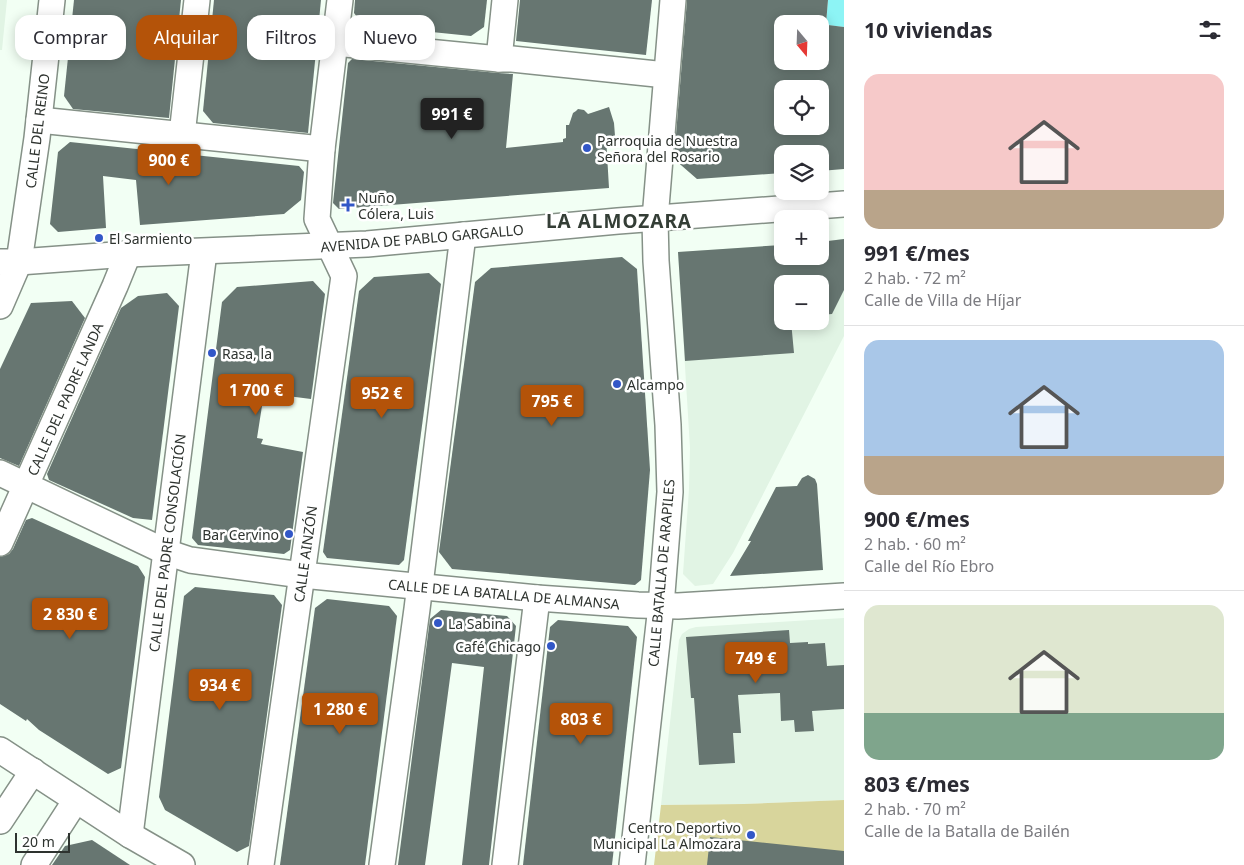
<!DOCTYPE html>
<html lang="es">
<head>
<meta charset="utf-8">
<style>
	:root { --surface:#fff; --page:#f7f7f7; --text:#2b2b33; --muted:#7c7c81; --line:#e1e1e2; --accent:#b45309 }
	body { margin:0; font-family:"Noto Sans",sans-serif; background:var(--page); color:var(--text); height:100vh; display:flex; flex-direction:column; font-size:19px; white-space:nowrap }
	* { box-sizing:border-box; margin:0 }
	p { font-size:16px; color:var(--muted) }
	.icon { flex:none; width:28px; height:28px; fill:none; stroke:currentColor; stroke-width:2; stroke-linecap:round; stroke-linejoin:round }
	.map { position:relative; flex:1; overflow:hidden }
	.details { display:flex; flex-direction:column; background:var(--surface); width:400px }
	.details>* { flex:none }
	.hud { position:absolute; left:15px; top:15px; width:475px; height:45px; display:flex; gap:10px }
	.needle { width:32px; rotate:161deg }
	.buttons { position:absolute; left:774px; top:15px; display:grid; gap:10px }
	.buttons a { display:grid; place-items:center; width:55px; height:55px; border-radius:10px; background:var(--surface); box-shadow:0 2px 12px #0003; font-size:25px }
	.scale { position:absolute; left:15px; bottom:12px; width:55px; box-sizing:border-box; padding-left:5px; border:2px solid #2e332f; border-top:0; font-size:14px; line-height:18px; white-space:nowrap; color:#2e332f; -webkit-text-stroke:4px #fff; paint-order:stroke }
	.price { position:absolute; translate:-50% -42px; padding:0 11px; border-radius:5px; background:var(--accent); color:#fff; font-size:16px; line-height:32px; filter:drop-shadow(0 1px 2px #0008) }
	.price::after { content:''; position:absolute; left:50%; top:30px; width:15px; height:11px; margin-left:-8px; background:inherit; clip-path:polygon(0 0,100% 0,50% 100%) }
	.price.active { background:#222; color:#fff }
	ul { padding:0; list-style:none }
	li { display:grid; align-content:center; gap:10px; height:265px; padding:0 20px }
	li+li { border-top:1px solid var(--line) }
	li span { display:grid; place-items:center; height:155px; border-radius:15px; color:#555 }
	li>.icon { margin-inline-start:auto }
	span .icon { width:90px; height:90px; fill:#fffc; stroke-width:1 }
	li b { font-size:21px }
	h2 { display:flex; justify-content:space-between; align-items:center; height:60px; padding:0 20px; font-size:21px }
	.chip { padding:0 18px; border-radius:15px; background:var(--surface); box-shadow:0 2px 12px #0003; font-size:18px; line-height:45px }
	.chip.active { background:var(--accent); color:#fff }
	main { display:flex; flex:1; min-height:0 }
	.map>svg:first-child { display:block }
	.built { fill:#e1f4e4; fill-rule:evenodd }
	.green { fill:#d8d59c }
	.water { fill:#8df4f5 }
	.building { fill:#677671; fill-rule:evenodd }
	.lines { fill:none; stroke-linecap:round; stroke-linejoin:round }
	.minor-casing { stroke:#859187; stroke-width:28 }
	.minor { stroke:#fff; stroke-width:25 }
	.poi-dot { fill:#3257c7; stroke:#fff; stroke-width:2 }
	.labels { text-anchor:middle; dominant-baseline:central; stroke-width:5; stroke-linejoin:round; paint-order:stroke }
	.street-label { font-size:14px; fill:#2e332f; stroke:#fff }
	.poi-label { font-size:14px; fill:#2e332f; stroke:#fff; text-anchor:start }
	.district-label { font-size:19px; font-weight:bold; letter-spacing:1px; fill:#343e36; stroke:#fff }
</style>
</head>
<body>
<main>
<div class="map">
<svg width="844" height="865" viewBox="0 0 844 865">
	<rect width="100%" height="100%" fill="#f2fff4"/>
	<g class="built">
		<path d="M0 0H7L2 50H0Z"/>
		<path d="M844 239V336L733 553 713 584 695 586 683 574 689 489 690 448 678 252 782 245V256H820V242ZM782 284H820V321H782Z"/>
		<path d="M844 618V800L744 804 661 805 679 640 682 634 689 629 696 627Z"/>
	</g>
	<path class="green" d="M844 800V865H654L661 805 744 804Z"/>
	<path class="water" d="M828 0H844V27L826 25Z"/>
	<g class="building">
		<path d="M74 0H181L169 118 73 109 64 96Z"/>
		<path d="M214 0H321L308 133 213 123 203 111Z"/>
		<path d="M355 0H487L484 27 471 36 363 25 354 13Z"/>
		<path d="M520 0H652L646 55 516 41Z"/>
		<path d="M687 0H828L826 24H782V61H820V24L844 27V169L820 171V154H782V173L697 179 674 159ZM782 89H820V126H782Z"/>
		<path d="M352 59 498 73 513 74 506 148 563 142V139L566 138V125H569L573 113 576 111 578 109 584 110 588 114 609 107 614 123 615 136 606 137 609 188 339 209 333 203 348 63Z"/>
		<path d="M70 142 299 166 304 172 301 200 284 214 140 225 136 180 103 176 106 228 58 232 50 224 58 152Z"/>
		<path d="M844 239V290L832 314 820 315V284H782V321H791L794 353 685 361 678 252 782 245V256H820V242Z"/>
		<path d="M622 257 637 269 650 470 641 580 635 585 452 569 439 552 475 282 491 268Z"/>
		<path d="M429 273 441 284 404 560 399 565 327 558 323 552 359 291 374 277Z"/>
		<path d="M313 281 325 294 311 399 264 393 257 438 263 439 261 444 303 452 290 550 284 554 198 545 192 538 222 302 237 287Z"/>
		<path d="M167 293 179 306 152 520 133 518 49 480 47 474 121 308 138 296Z"/>
		<path d="M72 301 85 318 19 466 0 458V369L31 303Z"/>
		<path d="M808 475 815 479 817 484 823 570 730 576 751 541H748L776 487 797 486 802 478Z"/>
		<path d="M32 518 138 566 145 577 121 768 108 774 39 730 27 719 26 721 0 704V557L9 554 13 549 26 520Z"/>
		<path d="M195 587 274 595 282 605 249 846 237 852 165 810 159 797 184 596Z"/>
		<path d="M327 599 389 606 397 616 365 865H280L315 608Z"/>
		<path d="M441 610 507 616 516 626 489 865H462L484 667 452 663 425 865H398L430 619Z"/>
		<path d="M558 620 628 626 637 637 612 865H523L550 627Z"/>
		<path d="M789 630 790 643 808 642V644L825 643 827 666 844 665V709L812 711 814 731 795 732 794 720 781 721 780 693 738 695 741 733H733L735 763 699 765 694 698H691L686 637Z"/>
		<path d="M710 837 844 851V865H707Z"/>
		<path d="M92 840 130 865H52L65 846Z"/>
	</g>
	<g class="lines">
		<g class="minor-casing">
			<g id="minor">
				<path d="M335 43 499 59H512L666 75"/>
				<path d="M499 59 505 0"/>
				<path d="M39 120 322 149"/>
				<path d="M182 135 197 0"/>
				<path d="M0 262H19L128 254 367 244 618 221 844 204"/>
				<path d="M0 306 19 262 37 138 52 0"/>
				<path d="M0 473 166 552 190 560 302 575 537 598 638 605 678 606 844 596"/>
				<path d="M0 543 115 286 128 254"/>
				<path d="M0 750 130 835 182 865"/>
				<path d="M0 821 33 771"/>
				<path d="M130 835 204 252"/>
				<path d="M34 865 76 800"/>
				<path d="M261 865 344 276 317 219 322 149 340 0"/>
				<path d="M382 865 417 609 463 235"/>
				<path d="M505 865 537 598"/>
				<path d="M632 865 661 606 670 492 668 425 656 261 655 219 673 0"/>
			</g>
		</g>
		<use href="#minor" class="minor"/>
	</g>
	<g class="poi-dot">
		<circle cx="587" cy="148" r="5"/>
		<path d="M345.5 197.5h5v5h5v5h-5v5h-5v-5h-5v-5h5z"/>
		<circle cx="99" cy="238" r="5"/>
		<circle cx="212" cy="353" r="5"/>
		<circle cx="617" cy="384" r="5"/>
		<circle cx="289" cy="534" r="5"/>
		<circle cx="438" cy="623" r="5"/>
		<circle cx="551" cy="646" r="5"/>
		<circle cx="751" cy="835" r="5"/>
	</g>
	<g class="labels">
		<g class="street-label">
			<text transform="translate(37 131) rotate(-83)">CALLE DEL REINO</text>
			<text transform="translate(422 238) rotate(-5)">AVENIDA DE PABLO GARGALLO</text>
			<text transform="translate(65 399) rotate(-66)">CALLE DEL PADRE LANDA</text>
			<text transform="translate(167 543) rotate(-83)">CALLE DEL PADRE CONSOLACIÓN</text>
			<text transform="translate(305 554) rotate(-82)">CALLE AINZÓN</text>
			<text transform="translate(661 573) rotate(-85)">CALLE BATALLA DE ARAPILES</text>
			<text transform="translate(504 594) rotate(5)">CALLE DE LA BATALLA DE ALMANSA</text>
		</g>
		<g class="poi-label">
			<text x="597" y="140">Parroquia de Nuestra<tspan x="597" dy="16">Señora del Rosario</tspan></text>
			<text x="358" y="197">Nuño<tspan x="358" dy="16">Cólera, Luis</tspan></text>
			<text x="109" y="238">El Sarmiento</text>
			<text x="222" y="353">Rasa, la</text>
			<text x="627" y="384">Alcampo</text>
			<text x="279" y="534" text-anchor="end">Bar Cervino</text>
			<text x="448" y="623">La Sabina</text>
			<text x="541" y="646" text-anchor="end">Café Chicago</text>
			<text x="741" y="827" text-anchor="end">Centro Deportivo<tspan x="741" dy="16">Municipal La Almozara</tspan></text>
		</g>
		<g class="district-label">
			<text x="619" y="221">LA ALMOZARA</text>
		</g>
	</g>
</svg>
<div class="buttons">
<a><svg class="needle" viewBox="-14 -14 28 28"><path d="M0-13l5 13h-10z" fill="#e53935"/><path d="M0 13l5-13h-10z" fill="#7c7c81"/></svg></a>
<a><svg class="icon" aria-label="locate" viewBox="0 0 24 24"><circle cx="12" cy="12" r="6"/><path d="M12 2v4M12 18v4M2 12h4M18 12h4"/></svg></a>
<a><svg class="icon" aria-label="layers" viewBox="0 0 24 24"><path d="M12 4l9 5-9 5-9-5zM3 14l9 5 9-5"/></svg></a>
<a>+</a>
<a>−</a>
</div>
<div class="scale">20 m</div>
<b class="price active" style="left:452px;top:140px">991 €</b>
<b class="price" style="left:169px;top:186px">900 €</b>
<b class="price" style="left:256px;top:416px">1 700 €</b>
<b class="price" style="left:382px;top:419px">952 €</b>
<b class="price" style="left:552px;top:427px">795 €</b>
<b class="price" style="left:70px;top:640px">2 830 €</b>
<b class="price" style="left:756px;top:684px">749 €</b>
<b class="price" style="left:220px;top:711px">934 €</b>
<b class="price" style="left:340px;top:735px">1 280 €</b>
<b class="price" style="left:581px;top:745px">803 €</b>
<div class="hud">
<a class="chip">Comprar</a>
<a class="chip active">Alquilar</a>
<a class="chip">Filtros</a>
<a class="chip">Nuevo</a>
</div>
</div>
<section class="details">
<h2>10 viviendas<svg class="icon" aria-label="filters" viewBox="0 0 24 24"><path d="M4 7h16M4 17h16"/><circle cx="9" cy="7" r="2"/><circle cx="15" cy="17" r="2"/></svg></h2>
<ul>
<li><span style="background:linear-gradient(#f6c9c9 75%,#b9a48a 0)"><svg class="icon" aria-label="home" viewBox="0 0 24 24"><path d="M3 11l9-7 9 7M6 9v11h12V9"/></svg></span><div><b>991 €/mes</b><p>2 hab. · 72 m²</p><p>Calle de Villa de Híjar</p></div></li>
<li><span style="background:linear-gradient(#a9c7e8 75%,#b9a48a 0)"><svg class="icon" aria-label="home" viewBox="0 0 24 24"><path d="M3 11l9-7 9 7M6 9v11h12V9"/></svg></span><div><b>900 €/mes</b><p>2 hab. · 60 m²</p><p>Calle del Río Ebro</p></div></li>
<li><span style="background:linear-gradient(#dfe7d0 70%,#7fa58c 0)"><svg class="icon" aria-label="home" viewBox="0 0 24 24"><path d="M3 11l9-7 9 7M6 9v11h12V9"/></svg></span><div><b>803 €/mes</b><p>2 hab. · 70 m²</p><p>Calle de la Batalla de Bailén</p></div></li>
</ul>
</section>
</main>
</body>
</html>
